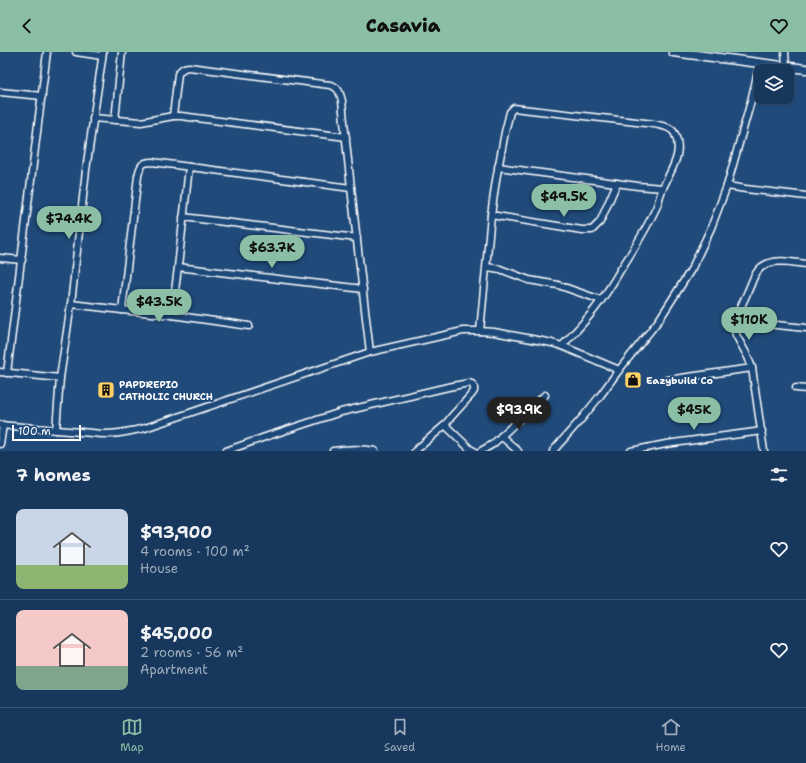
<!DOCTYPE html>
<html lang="en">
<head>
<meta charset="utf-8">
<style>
	:root { --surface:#17385c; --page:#203f62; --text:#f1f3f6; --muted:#9eacbb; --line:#365272; --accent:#8abfa5 }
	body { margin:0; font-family:"Shantell Sans",sans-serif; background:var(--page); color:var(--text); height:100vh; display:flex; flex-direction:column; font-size:15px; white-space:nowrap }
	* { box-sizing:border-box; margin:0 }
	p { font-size:13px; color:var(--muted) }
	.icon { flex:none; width:22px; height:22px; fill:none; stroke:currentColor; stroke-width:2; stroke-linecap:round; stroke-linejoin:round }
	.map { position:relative; height:399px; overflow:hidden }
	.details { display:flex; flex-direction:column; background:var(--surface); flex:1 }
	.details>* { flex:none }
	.tools { position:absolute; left:754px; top:12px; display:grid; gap:8px }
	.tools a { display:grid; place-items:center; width:40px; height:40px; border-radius:8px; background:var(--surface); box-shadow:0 1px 3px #0004,0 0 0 1px var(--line); font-size:20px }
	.scale { position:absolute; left:12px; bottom:10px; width:69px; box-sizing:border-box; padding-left:4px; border:2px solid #fff; border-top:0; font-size:11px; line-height:14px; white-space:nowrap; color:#fff; -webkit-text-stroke:3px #1f4a7a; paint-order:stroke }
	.price { position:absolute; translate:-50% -34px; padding:0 9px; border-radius:14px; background:var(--accent); color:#111; font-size:13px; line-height:26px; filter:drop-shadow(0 1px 2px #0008) }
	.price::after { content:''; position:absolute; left:50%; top:24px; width:12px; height:9px; margin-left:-6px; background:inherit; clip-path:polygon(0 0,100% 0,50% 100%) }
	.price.selected { background:#222; color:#fff }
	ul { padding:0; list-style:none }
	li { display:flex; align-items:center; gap:12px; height:100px; padding:0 16px }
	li+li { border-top:1px solid var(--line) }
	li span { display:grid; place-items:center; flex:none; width:112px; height:80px; border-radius:8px; color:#555 }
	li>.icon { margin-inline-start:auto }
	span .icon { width:48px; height:48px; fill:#fffc; stroke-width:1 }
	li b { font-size:17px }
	h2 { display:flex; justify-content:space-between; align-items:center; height:48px; padding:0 16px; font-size:17px }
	header { display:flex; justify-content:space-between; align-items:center; height:52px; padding:0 16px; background:var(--accent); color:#111; font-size:18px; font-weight:800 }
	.tabs { display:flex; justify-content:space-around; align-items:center; height:56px; border-top:1px solid var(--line); background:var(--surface); font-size:11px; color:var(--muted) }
	.tabs a { display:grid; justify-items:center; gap:2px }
	.tabs .selected { color:var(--accent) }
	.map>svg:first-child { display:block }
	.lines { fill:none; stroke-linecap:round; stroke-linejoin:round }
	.minor-casing { stroke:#fff; stroke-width:9 }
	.major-casing { stroke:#fff; stroke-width:11 }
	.minor { stroke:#1f4a7a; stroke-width:6 }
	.major { stroke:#1f4a7a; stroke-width:8 }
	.labels { text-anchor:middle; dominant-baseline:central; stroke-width:4; stroke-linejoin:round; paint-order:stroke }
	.poi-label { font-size:10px; font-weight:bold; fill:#fff; stroke:#1f4a7a; text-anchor:start }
</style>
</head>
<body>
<header><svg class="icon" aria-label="back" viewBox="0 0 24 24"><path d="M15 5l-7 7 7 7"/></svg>Casavia<svg class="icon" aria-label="heart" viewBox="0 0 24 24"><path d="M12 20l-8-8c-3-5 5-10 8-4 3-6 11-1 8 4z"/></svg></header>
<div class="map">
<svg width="806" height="399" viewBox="0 0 806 399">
	<rect width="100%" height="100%" fill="#1f4a7a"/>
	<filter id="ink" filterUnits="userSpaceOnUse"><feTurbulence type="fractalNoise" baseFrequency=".025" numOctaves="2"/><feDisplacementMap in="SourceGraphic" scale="8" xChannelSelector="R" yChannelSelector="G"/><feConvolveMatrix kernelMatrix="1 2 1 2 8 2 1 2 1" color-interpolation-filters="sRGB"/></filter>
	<g filter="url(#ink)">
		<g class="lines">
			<g class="minor-casing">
				<g id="minor">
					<path d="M76 0 102 4"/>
					<path d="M785 0 786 14"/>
					<path d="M0 40 42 44"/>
					<path d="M173 64 178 22C181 17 184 15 189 15L330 33C339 35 340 41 342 49 350 133 360 216 370 300"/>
					<path d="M93 66 141 70 173 64H181L346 85"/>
					<path d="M115 68 122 0"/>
					<path d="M498 115 638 134 663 136"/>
					<path d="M727 134 746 137 806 144"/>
					<path d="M491 163 582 178H592L600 170 617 131"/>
					<path d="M183 165 357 186"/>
					<path d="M0 206 22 208"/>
					<path d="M178 215 363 237"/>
					<path d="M487 215 500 217 529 228 558 233 601 248"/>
					<path d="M71 252 122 258 172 263 249 274"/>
					<path d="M122 258 138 124C140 115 141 110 152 110L351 136"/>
					<path d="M172 263 178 215 189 115"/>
					<path d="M737 269 806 276"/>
					<path d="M480 279 491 163 496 128 505 80 510 60 514 56 522 57 654 72C661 74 671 74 675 82 684 102 670 119 663 136 660 142 659 148 657 154 647 176 634 197 621 217 613 231 604 245 594 258 584 271 573 282 562 294"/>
					<path d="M0 320 60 326"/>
					<path d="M7 321 47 0"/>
					<path d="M667 328 752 316"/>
					<path d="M796 336 806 337"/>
					<path d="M0 373 92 381C110 384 127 380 145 376L370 300 463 279H480L494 280 537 288 552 291 562 294 619 318"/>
					<path d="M56 378 60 326 71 252 86 118 103 0"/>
					<path d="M501 384 518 399"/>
					<path d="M0 392 3 373"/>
					<path d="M226 399 265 385 341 360 448 335 469 331 472 332 474 335V339L472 342 452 364 445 373 470 397 474 399"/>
					<path d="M333 399C347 397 361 396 375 399"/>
					<path d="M415 399 445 373"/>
					<path d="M481 399 493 392 545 343"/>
					<path d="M553 399 583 365 600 344 619 318 659 268 675 243 692 216 711 176 727 134 751 49 760 11"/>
					<path d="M631 399 666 392 762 379"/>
					<path d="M764 399 752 316 748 305 736 283C733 268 742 253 748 239 751 233 753 225 757 220 760 215 764 213 769 211 781 207 794 211 806 212"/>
				</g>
			</g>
			<g class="major-casing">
				<path id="major" d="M673 0 806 17"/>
			</g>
			<use href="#minor" class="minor"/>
			<use href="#major" class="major"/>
		</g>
	</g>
	<defs>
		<g id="shop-square" transform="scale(0.9)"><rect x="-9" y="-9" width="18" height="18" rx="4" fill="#ffd166" stroke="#1f4a7a"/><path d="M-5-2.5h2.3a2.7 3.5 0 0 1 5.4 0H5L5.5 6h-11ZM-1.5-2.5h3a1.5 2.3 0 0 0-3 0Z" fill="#111"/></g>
		<g id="building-square" transform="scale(0.9)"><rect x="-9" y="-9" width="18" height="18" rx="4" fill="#ffd166" stroke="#1f4a7a"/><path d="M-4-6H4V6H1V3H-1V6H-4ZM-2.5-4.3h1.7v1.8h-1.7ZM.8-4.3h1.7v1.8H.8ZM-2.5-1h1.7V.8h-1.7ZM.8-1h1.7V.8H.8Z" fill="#111"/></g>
	</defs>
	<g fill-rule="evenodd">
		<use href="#shop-square" x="633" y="328"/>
		<use href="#building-square" x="106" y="338"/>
	</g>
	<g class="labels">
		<g class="poi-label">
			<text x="646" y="328">Eazybuild Co</text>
			<text x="119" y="332">PAPDREPIO<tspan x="119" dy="12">CATHOLIC CHURCH</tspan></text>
		</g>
	</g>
</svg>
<div class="tools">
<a><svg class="icon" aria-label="layers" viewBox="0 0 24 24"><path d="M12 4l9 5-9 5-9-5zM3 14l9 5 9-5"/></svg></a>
</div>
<div class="scale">100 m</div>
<b class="price" style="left:564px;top:166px">$49.5K</b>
<b class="price" style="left:69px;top:188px">$74.4K</b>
<b class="price" style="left:272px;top:217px">$63.7K</b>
<b class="price" style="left:159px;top:271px">$43.5K</b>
<b class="price" style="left:749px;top:289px">$110K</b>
<b class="price selected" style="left:519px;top:379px">$93.9K</b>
<b class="price" style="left:694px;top:379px">$45K</b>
</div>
<section class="details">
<h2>7 homes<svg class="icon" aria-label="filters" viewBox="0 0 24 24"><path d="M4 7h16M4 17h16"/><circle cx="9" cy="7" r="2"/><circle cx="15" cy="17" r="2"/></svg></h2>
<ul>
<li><span style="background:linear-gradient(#c9d6e8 70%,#8fb573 0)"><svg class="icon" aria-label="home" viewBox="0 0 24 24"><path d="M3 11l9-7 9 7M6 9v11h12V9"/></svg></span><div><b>$93,900</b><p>4 rooms · 100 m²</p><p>House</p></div><svg class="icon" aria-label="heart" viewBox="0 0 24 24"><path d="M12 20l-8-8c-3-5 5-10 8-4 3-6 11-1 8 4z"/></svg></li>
<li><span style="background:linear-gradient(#f6c9c9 70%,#7fa58c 0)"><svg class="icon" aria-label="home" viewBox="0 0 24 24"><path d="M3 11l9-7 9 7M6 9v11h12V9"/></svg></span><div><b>$45,000</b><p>2 rooms · 56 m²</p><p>Apartment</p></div><svg class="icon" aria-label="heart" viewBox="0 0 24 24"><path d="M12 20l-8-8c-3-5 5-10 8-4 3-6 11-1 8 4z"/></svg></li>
</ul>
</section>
<nav class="tabs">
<a class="selected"><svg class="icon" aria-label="map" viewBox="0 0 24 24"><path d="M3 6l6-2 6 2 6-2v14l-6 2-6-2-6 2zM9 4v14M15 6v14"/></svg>Map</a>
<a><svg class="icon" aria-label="saved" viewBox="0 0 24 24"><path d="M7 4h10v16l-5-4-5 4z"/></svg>Saved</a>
<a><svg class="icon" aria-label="home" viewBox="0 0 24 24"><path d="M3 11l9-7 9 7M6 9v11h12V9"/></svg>Home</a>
</nav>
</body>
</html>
